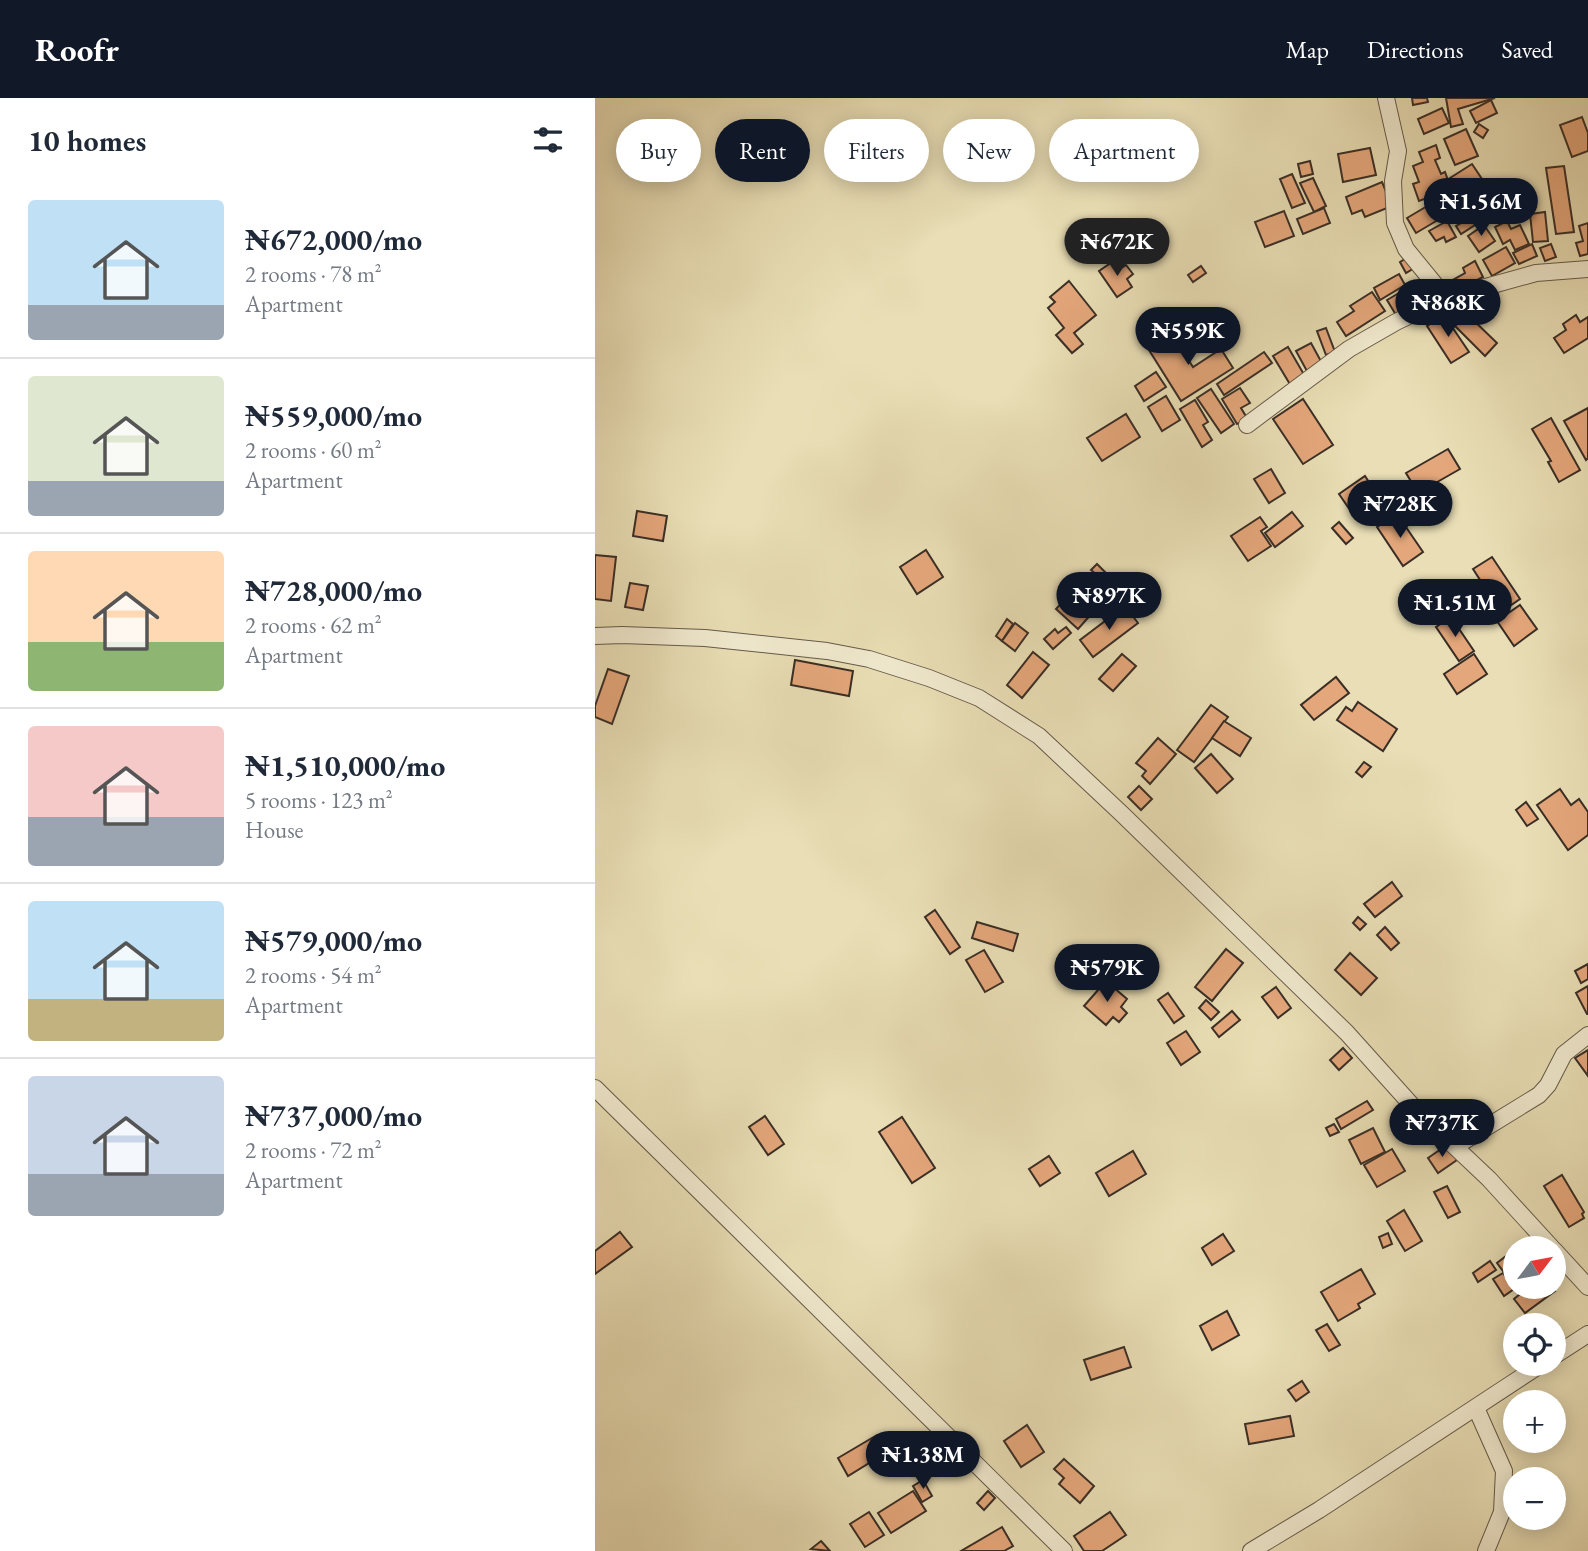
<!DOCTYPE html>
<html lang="en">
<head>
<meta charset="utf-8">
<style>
	:root { --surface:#fff; --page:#f6f6f7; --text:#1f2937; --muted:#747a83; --line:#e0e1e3; --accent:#111827 }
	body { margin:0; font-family:"EB Garamond",serif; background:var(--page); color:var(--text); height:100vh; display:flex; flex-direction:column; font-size:26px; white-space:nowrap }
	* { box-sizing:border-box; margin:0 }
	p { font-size:23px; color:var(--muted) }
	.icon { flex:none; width:38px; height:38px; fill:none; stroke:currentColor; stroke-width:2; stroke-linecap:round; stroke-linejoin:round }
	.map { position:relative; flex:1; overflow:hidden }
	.panel { display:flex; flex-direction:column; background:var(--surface); width:595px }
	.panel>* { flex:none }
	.banner { position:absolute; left:21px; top:21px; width:665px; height:63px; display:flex; gap:14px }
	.needle { width:46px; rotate:58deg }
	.tools { position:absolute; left:908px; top:1138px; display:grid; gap:14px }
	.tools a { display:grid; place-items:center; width:63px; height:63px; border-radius:50%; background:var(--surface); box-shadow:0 4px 18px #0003; font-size:35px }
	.price { position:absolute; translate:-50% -60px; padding:0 16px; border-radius:24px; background:var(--accent); color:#fff; font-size:23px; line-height:46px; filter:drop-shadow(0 2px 4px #0008) }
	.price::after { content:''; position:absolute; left:50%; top:42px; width:21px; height:16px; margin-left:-10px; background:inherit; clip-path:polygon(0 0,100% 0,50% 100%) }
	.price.on { background:#222; color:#fff }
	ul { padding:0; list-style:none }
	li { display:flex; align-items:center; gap:21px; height:175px; padding:0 28px }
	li+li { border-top:2px solid var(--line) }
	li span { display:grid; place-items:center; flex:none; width:196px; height:140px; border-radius:7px; color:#555 }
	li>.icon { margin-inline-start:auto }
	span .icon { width:84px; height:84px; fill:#fffc; stroke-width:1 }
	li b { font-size:30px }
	h2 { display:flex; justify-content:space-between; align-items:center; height:84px; padding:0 28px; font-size:30px }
	.chip { padding:0 24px; border-radius:32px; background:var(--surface); box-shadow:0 4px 18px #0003; font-size:24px; line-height:63px }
	.chip.on { background:var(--accent); color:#fff }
	header { display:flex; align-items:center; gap:42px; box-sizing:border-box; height:98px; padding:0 35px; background:var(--accent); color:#fff }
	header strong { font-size:33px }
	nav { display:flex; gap:38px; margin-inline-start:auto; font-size:24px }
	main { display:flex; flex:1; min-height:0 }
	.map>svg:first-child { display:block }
	.building { fill:#e4a77b; stroke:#392e26; stroke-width:2 }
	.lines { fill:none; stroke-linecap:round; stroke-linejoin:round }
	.street-casing { stroke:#655a4a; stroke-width:18 }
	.street { stroke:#f1eacf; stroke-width:16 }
</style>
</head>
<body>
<header>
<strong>Roofr</strong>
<nav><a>Map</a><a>Directions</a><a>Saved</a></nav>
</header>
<main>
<section class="panel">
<h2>10 homes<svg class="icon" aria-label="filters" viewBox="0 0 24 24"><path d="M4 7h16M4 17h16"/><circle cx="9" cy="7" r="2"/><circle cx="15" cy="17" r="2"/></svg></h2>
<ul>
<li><span style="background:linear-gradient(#bfe0f5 75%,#9aa5b1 0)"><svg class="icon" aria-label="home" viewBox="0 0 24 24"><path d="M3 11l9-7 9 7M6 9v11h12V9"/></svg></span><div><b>₦672,000/mo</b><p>2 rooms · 78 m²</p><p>Apartment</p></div></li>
<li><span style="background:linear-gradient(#dfe7d0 75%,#9aa5b1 0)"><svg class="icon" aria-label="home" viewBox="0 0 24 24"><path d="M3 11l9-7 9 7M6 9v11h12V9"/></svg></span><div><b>₦559,000/mo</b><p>2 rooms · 60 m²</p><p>Apartment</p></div></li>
<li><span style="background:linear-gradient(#ffd9b3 65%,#8fb573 0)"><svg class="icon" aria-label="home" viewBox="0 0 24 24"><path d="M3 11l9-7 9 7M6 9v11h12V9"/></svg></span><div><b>₦728,000/mo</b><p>2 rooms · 62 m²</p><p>Apartment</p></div></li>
<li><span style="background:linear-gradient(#f6c9c9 65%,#9aa5b1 0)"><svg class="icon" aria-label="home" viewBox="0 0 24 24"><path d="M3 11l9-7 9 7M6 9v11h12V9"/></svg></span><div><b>₦1,510,000/mo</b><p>5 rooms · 123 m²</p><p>House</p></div></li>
<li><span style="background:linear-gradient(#bfe0f5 70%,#c2b280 0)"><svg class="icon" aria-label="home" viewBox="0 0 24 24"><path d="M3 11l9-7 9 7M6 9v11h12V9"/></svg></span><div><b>₦579,000/mo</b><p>2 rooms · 54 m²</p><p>Apartment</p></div></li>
<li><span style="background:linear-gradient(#c9d6e8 70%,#9aa5b1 0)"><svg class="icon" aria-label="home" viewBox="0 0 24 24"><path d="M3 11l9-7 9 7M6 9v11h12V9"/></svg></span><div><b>₦737,000/mo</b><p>2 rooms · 72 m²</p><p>Apartment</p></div></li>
</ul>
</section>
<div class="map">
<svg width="993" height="1453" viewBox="0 0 993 1453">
	<rect width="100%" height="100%" fill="#e9deb5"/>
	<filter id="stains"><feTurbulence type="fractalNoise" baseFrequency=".00286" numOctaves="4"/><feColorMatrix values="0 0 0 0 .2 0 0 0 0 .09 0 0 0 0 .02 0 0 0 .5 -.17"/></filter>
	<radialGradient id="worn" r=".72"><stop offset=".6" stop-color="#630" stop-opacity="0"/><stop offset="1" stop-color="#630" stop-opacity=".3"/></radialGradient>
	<g class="building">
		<path d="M817 0H832L833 4 818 7Z"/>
		<path d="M851 0H900L863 11 868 26 856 29Z"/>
		<path d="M896 2 902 15 881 25 875 13Z"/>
		<path d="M847 10 854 25 829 36 823 21Z"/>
		<path d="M987 19 993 35V53L977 59 965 27Z"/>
		<path d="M884 26 893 32 888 40 879 34Z"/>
		<path d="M871 31 883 58 860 67 849 41Z"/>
		<path d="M841 47 845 60 840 62 846 76 850 74 856 91 824 103 818 86 824 84 818 68 828 64 824 54Z"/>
		<path d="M775 50 781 77 748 84 743 56Z"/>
		<path d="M715 63 718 76 706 79 703 66Z"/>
		<path d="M877 66 897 96 875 110 855 80Z"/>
		<path d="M969 68 979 134 961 136 951 70Z"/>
		<path d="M697 76 710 105 697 110 685 81Z"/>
		<path d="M718 80 731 108 719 114 705 85Z"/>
		<path d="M787 84 797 108 770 119 767 112 757 116 751 99Z"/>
		<path d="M934 87 941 109 925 114 918 92Z"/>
		<path d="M860 97 869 118 855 124 846 103Z"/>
		<path d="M839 104 848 119 821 135 812 120Z"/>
		<path d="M729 110 735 125 708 136 702 121Z"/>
		<path d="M689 113 699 138 670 149 660 124Z"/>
		<path d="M950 114 953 143 938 144 935 116Z"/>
		<path d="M875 120 880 127 866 136 861 128Z"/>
		<path d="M852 123 861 139 851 144 849 139 841 143 834 133Z"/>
		<path d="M912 123 916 131 925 127 934 146 920 152 915 142 908 146 900 129Z"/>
		<path d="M993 125V156L985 158 981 145 988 143 984 128Z"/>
		<path d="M889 127 900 143 884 154 873 138Z"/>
		<path d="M937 146 942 158 924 166 918 155Z"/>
		<path d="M956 146 961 159 950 163 945 150Z"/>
		<path d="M911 149 920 165 897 178 888 162Z"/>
		<path d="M815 158 821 169 811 175 805 164Z"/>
		<path d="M880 163 888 179 861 193 856 183 870 175 868 170Z"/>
		<path d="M517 164 523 172 531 167 538 176 532 181 537 189 522 199 504 173Z"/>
		<path d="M606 168 611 175 598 184 593 177Z"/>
		<path d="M804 176 810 187 785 202 779 190Z"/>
		<path d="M828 181 837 196 801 217 792 202Z"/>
		<path d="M474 183 501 217 479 235 488 246 477 255 461 237 469 230 453 210 460 204 455 199Z"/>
		<path d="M777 194 790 213 751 238 742 224 759 213 755 208Z"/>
		<path d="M872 216 902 245 890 258 860 228Z"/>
		<path d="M849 217 874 254 856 265 832 228Z"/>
		<path d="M981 217 985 224 993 219V240L969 255 959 240 971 232 968 226Z"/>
		<path d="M731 230 740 254 731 257 722 233Z"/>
		<path d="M582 235 594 252 589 255 598 269 626 251 638 270 586 303 554 252Z"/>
		<path d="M716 245 728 267 713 275 701 253Z"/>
		<path d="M693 249 711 280 696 288 678 258Z"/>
		<path d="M669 254 677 265 629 297 622 286Z"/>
		<path d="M561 274 571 289 549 303 540 288Z"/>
		<path d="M645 290 655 305 646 310 652 320 642 326 627 301Z"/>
		<path d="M616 291 639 326 626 335 602 300Z"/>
		<path d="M571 298 585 322 567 333 553 309Z"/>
		<path d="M708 301 738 347 708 366 678 321Z"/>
		<path d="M600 302 613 324 608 327 617 342 607 349 585 311Z"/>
		<path d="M993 310V360L991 362 969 323Z"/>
		<path d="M531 316 545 339 507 363 492 340Z"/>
		<path d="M956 320 985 372 964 384 953 364 956 363 937 331Z"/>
		<path d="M853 351 865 371 823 395 811 375Z"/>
		<path d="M676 371 690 395 674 405 659 381Z"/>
		<path d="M770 378 781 395 755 412 744 396Z"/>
		<path d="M42 413 72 418 68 443 38 438Z"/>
		<path d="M697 414 708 428 680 449 670 435Z"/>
		<path d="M802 416 828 454 808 468 782 429Z"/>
		<path d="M665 419 672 429 666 433 676 448 653 463 636 438Z"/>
		<path d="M744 424 758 440 751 446 737 430Z"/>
		<path d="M331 452 348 479 322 496 305 469Z"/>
		<path d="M0 457 21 459 16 503 0 501Z"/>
		<path d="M897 459 925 501 906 514 878 471Z"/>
		<path d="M502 466 510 474 504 479 496 472Z"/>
		<path d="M493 477 514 496 483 531 461 511Z"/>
		<path d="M35 485 53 488 48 512 30 509Z"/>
		<path d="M925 507 942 531 919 548 902 523Z"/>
		<path d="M530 508 543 525 498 559 485 542Z"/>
		<path d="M856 519 879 553 864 563 841 529Z"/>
		<path d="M412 521 418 526 407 543 401 538Z"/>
		<path d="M420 525 433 535 420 553 407 543Z"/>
		<path d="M471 529 476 535 458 551 449 541 460 531 463 535Z"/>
		<path d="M438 554 454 567 427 600 412 587Z"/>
		<path d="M527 556 541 568 518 593 504 581Z"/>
		<path d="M879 556 892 576 862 596 849 576Z"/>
		<path d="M200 562 258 573 254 598 196 587Z"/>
		<path d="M13 571 34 578 17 626 0 619V608Z"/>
		<path d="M741 579 754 595 719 622 706 607Z"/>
		<path d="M763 604 802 631 788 653 742 622 751 609 757 613Z"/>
		<path d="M616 607 633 619 599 664 582 652Z"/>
		<path d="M629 623 656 640 645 658 617 640Z"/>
		<path d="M563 640 581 656 555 686 547 678 551 673 541 665Z"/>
		<path d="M616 656 638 681 622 695 600 670Z"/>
		<path d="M769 664 776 669 767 679 761 674Z"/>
		<path d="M544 688 557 701 546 712 533 699Z"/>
		<path d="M965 691 976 707 984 701 993 714V737L973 752 942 707Z"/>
		<path d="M931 704 943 721 932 728 921 712Z"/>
		<path d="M797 784 807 798 780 819 769 806Z"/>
		<path d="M340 812 365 849 355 856 330 819Z"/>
		<path d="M763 819 771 826 765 832 758 825Z"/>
		<path d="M382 824 423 836 418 853 377 840Z"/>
		<path d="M790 829 804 845 796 852 782 837Z"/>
		<path d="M631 851 648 865 617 903 600 889Z"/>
		<path d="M389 852 408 884 390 894 371 862Z"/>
		<path d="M755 855 782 880 766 897 740 872Z"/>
		<path d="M993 866V881L986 885 980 873Z"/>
		<path d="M511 883 532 901 526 909 532 915 524 924 518 919 511 927 489 908Z"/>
		<path d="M993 888V916H992L981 895Z"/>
		<path d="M681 889 696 910 683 920 667 899Z"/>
		<path d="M573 895 589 918 579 925 563 902Z"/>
		<path d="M611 902 624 914 616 922 604 910Z"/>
		<path d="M637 913 645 922 624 939 617 930Z"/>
		<path d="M591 933 605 954 586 967 572 945Z"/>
		<path d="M748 950 757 960 744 972 735 962Z"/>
		<path d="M993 952V978L980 960Z"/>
		<path d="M772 1003 778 1012 746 1031 741 1021Z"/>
		<path d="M170 1018 189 1046 173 1057 154 1029Z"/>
		<path d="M307 1019 340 1070 317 1085 284 1034Z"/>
		<path d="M739 1026 744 1034 735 1038 731 1030Z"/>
		<path d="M778 1030 790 1054 766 1066 754 1042Z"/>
		<path d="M852 1047 862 1062 843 1075 833 1060Z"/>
		<path d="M797 1051 810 1073 782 1089 769 1067Z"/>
		<path d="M538 1053 551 1076 514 1098 501 1075Z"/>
		<path d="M454 1058 465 1075 445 1088 434 1071Z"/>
		<path d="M967 1077 989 1114 987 1116 989 1120 974 1129 949 1088Z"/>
		<path d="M852 1088 865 1114 853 1120 839 1094Z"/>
		<path d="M809 1112 827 1143 810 1153 792 1123Z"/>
		<path d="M25 1134 37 1149 0 1176V1153Z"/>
		<path d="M793 1135 797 1146 788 1150 784 1139Z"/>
		<path d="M628 1136 639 1153 617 1167 607 1150Z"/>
		<path d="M920 1151V1188H956L960 1193 930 1215 919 1201 925 1196 902 1165Z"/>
		<path d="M895 1163 901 1172 883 1184 878 1175Z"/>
		<path d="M766 1171 780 1196 763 1206 765 1210 743 1223 726 1194Z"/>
		<path d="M908 1175 919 1191 909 1198 898 1181Z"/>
		<path d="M632 1213 644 1237 617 1252 605 1228Z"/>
		<path d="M732 1226 745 1247 734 1253 721 1232Z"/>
		<path d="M529 1249 536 1269 496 1282 489 1262Z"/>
		<path d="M707 1283 714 1294 701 1303 693 1292Z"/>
		<path d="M695 1318 699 1338 654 1346 650 1326Z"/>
		<path d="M432 1327 449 1354 426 1369 409 1343Z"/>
		<path d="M282 1337 292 1354 253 1378 243 1360Z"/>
		<path d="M469 1361 499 1388 485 1405 464 1386 469 1380 459 1371Z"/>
		<path d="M328 1382 337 1398 327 1404 318 1388Z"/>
		<path d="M318 1393 331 1413 296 1435 283 1415Z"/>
		<path d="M393 1393 400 1400 389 1412 382 1405Z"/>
		<path d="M274 1414 289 1437 270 1449 255 1426Z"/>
		<path d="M515 1414 531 1437 507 1453H489L479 1438Z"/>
		<path d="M407 1429 418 1448 409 1453H366Z"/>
		<path d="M226 1443 235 1453 216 1451Z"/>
	</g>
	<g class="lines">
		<g class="street-casing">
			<g id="street">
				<path d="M791 0 803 53 798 83 800 125 811 151 851 200"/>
				<path d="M652 327 754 251 801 224 851 200 941 175 993 171"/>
				<path d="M0 538 27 537 110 540 232 553 274 561 334 580 384 600 444 638 527 716 752 935 822 1013 894 1081 957 1150"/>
				<path d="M0 990 469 1453"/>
				<path d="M861 1048 944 997 953 987 969 956 993 937"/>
				<path d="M959 1152 993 1189"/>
				<path d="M959 1258 993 1236"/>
				<path d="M881 1310 909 1373 907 1414 891 1453"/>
				<path d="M656 1453 724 1412 948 1265"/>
			</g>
		</g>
		<use href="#street" class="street"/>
	</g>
	<rect width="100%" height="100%" filter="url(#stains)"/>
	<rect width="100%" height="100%" fill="url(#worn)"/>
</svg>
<div class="tools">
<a><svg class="needle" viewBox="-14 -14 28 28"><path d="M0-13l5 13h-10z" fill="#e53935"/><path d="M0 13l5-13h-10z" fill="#747a83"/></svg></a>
<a><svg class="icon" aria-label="locate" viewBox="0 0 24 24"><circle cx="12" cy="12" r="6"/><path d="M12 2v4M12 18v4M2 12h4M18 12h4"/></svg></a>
<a>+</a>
<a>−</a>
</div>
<b class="price" style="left:886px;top:140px">₦1.56M</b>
<b class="price on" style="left:522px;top:180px">₦672K</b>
<b class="price" style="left:853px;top:241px">₦868K</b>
<b class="price" style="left:593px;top:269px">₦559K</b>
<b class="price" style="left:805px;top:442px">₦728K</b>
<b class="price" style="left:514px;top:534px">₦897K</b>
<b class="price" style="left:860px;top:541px">₦1.51M</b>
<b class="price" style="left:512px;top:906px">₦579K</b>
<b class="price" style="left:847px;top:1061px">₦737K</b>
<b class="price" style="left:328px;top:1393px">₦1.38M</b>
<div class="banner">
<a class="chip">Buy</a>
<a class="chip on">Rent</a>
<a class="chip">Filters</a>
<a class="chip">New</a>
<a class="chip">Apartment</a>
</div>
</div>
</main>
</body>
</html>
